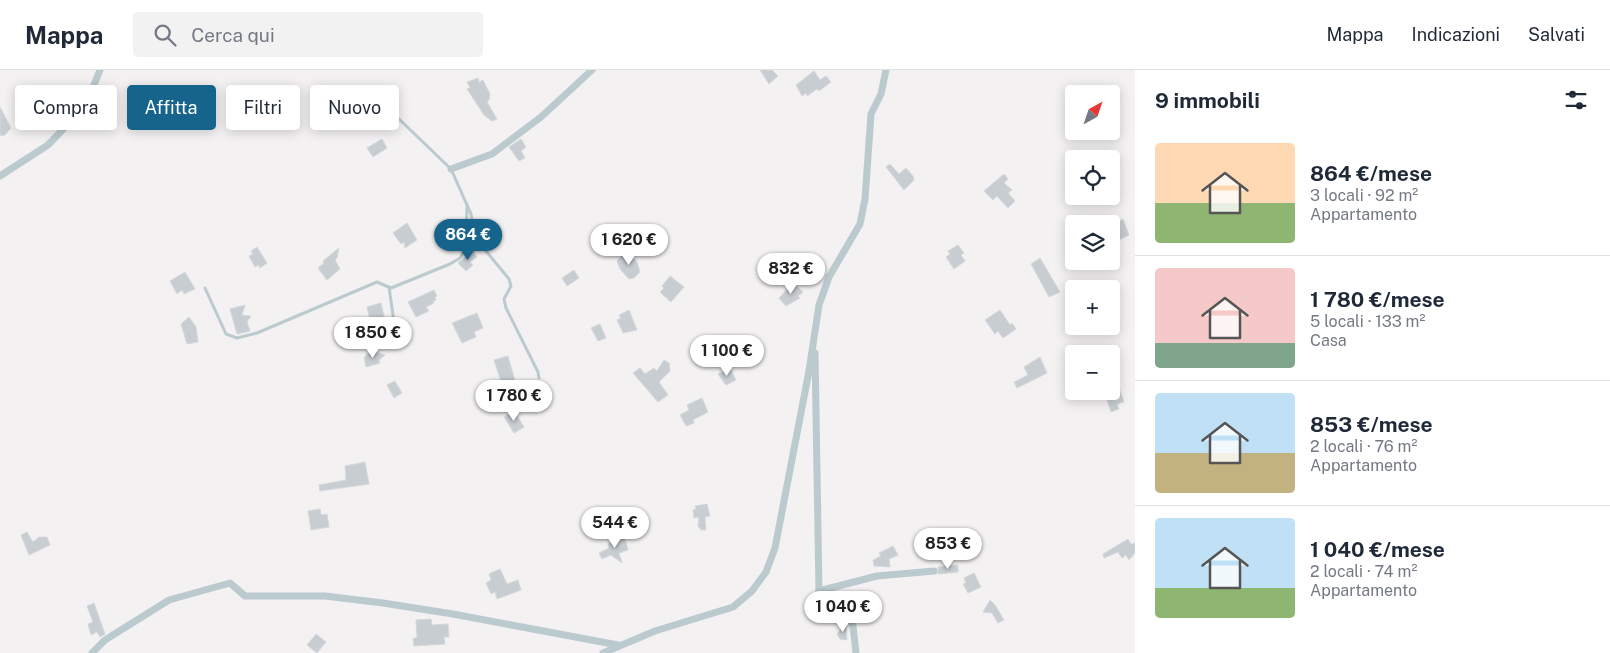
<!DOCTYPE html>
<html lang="it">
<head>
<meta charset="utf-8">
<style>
	:root { --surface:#fff; --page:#f2f2f3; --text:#1f2937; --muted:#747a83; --line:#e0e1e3; --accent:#16638c }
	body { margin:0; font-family:"Public Sans",sans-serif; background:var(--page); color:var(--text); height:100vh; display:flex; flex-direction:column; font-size:19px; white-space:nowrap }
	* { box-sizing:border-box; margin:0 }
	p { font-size:16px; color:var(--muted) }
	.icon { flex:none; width:28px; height:28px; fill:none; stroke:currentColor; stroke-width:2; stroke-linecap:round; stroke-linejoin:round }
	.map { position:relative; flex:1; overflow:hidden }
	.sheet { display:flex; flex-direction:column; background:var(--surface); width:475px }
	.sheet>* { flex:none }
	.hud { position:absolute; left:15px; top:15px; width:475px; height:45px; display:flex; gap:10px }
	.needle { width:32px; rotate:40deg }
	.tools { position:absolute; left:1065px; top:15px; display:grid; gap:10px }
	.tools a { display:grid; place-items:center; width:55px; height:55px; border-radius:5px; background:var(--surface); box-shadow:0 2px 12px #0003; font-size:25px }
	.price { position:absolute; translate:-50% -42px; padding:0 11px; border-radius:18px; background:#fff; color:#222; font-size:16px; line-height:32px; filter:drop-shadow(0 1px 2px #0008) }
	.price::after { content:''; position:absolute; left:50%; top:30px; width:15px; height:11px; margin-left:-8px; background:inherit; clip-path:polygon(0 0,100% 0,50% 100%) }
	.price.on { background:var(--accent); color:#fff }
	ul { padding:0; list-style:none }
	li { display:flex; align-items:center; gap:15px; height:125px; padding:0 20px }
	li+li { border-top:1px solid var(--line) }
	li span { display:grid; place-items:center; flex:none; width:140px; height:100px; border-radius:5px; color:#555 }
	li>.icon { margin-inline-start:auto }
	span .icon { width:60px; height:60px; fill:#fffc; stroke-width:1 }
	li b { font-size:21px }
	h2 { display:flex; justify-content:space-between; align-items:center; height:60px; padding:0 20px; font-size:21px }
	.chip { padding:0 18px; border-radius:5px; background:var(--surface); box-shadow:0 2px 12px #0003; font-size:18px; line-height:45px }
	.chip.on { background:var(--accent); color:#fff }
	header { display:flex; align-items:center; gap:30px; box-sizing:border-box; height:70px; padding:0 25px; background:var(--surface); border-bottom:1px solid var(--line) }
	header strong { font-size:24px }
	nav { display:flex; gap:28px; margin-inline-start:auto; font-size:18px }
	.search { width:350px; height:45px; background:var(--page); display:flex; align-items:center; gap:12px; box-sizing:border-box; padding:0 18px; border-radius:5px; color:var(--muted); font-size:19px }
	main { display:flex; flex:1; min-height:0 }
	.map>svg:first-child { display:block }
	.building { fill:#c7cdd1; stroke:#d4d9dd }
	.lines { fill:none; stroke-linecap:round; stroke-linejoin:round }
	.service { stroke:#bbcace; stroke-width:3 }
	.minor { stroke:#bbcace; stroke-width:7 }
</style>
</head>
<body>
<header>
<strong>Mappa</strong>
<div class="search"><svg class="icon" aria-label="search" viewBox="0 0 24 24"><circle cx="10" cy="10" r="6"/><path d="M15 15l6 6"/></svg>Cerca qui</div>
<nav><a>Mappa</a><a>Indicazioni</a><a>Salvati</a></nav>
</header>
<main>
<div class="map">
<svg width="1135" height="583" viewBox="0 0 1135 583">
	<rect width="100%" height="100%" fill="#f3f1f1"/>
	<g class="building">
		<path d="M760 0H772L778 6 769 14Z"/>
		<path d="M814 1 820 10 826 6 831 12 819 21 817 19 807 26 806 23 802 26 796 15Z"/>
		<path d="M478 8 479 12 483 10 490 24 489 30 487 32 497 49 492 51 484 45 467 19 470 18 467 12Z"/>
		<path d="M384 26 395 34 394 41 390 39 385 41 365 30H382Z"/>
		<path d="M0 37 11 58 5 65 0 66Z"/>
		<path d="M382 69 387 78 373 87 367 78Z"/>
		<path d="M521 69 526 77 521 81 525 88 519 91 509 77Z"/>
		<path d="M890 94 899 104 906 98 913 106 914 110 904 120 886 97Z"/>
		<path d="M1004 104 1008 109 1004 113 1012 120 1008 123 1015 131 1008 138 997 126 993 130 984 121Z"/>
		<path d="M1123 149 1129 165 1115 172 1111 165V160L1114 158 1112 155Z"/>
		<path d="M407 153 417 170 405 178 404 172 401 174 393 163Z"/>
		<path d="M958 175 964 183 961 185 965 191 954 199 946 187 950 184 948 181Z"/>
		<path d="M257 177 267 193 260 198 258 195 255 197 249 186 253 184 251 181Z"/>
		<path d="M339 178 337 188 335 190 340 199 327 210 318 198 324 193 323 191Z"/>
		<path d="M473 180 477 187 470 192 473 195 466 201 458 193Z"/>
		<path d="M633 182 631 185 637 192 640 202 634 208 629 209 620 199 617 191 623 184Z"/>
		<path d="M1040 188 1060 222 1049 227 1031 194Z"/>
		<path d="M574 200 579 208 567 216 562 208Z"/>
		<path d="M185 202 195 219 184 224 182 220 177 224 170 211Z"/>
		<path d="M670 206 684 217 671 232 660 222 664 218 662 216Z"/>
		<path d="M793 213 803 222 798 226 800 228 786 236 779 228Z"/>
		<path d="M434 220 437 226 435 227 436 230 433 231 434 233 426 237 429 241 416 247 408 232Z"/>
		<path d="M381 233 385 251 371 254 367 237Z"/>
		<path d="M245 235 242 245 251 246 247 252 250 261 237 264 230 239Z"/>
		<path d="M629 240 637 260 623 263 617 250 621 248 619 245Z"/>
		<path d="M1000 240 1010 255 1012 253 1016 259 1003 268 998 261 995 264 985 250Z"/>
		<path d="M477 243 483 258 474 262 476 267 462 273 452 253Z"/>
		<path d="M189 247 196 257 198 272 187 274 181 254Z"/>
		<path d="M600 254 606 268 598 271 591 258Z"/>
		<path d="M376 282 385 285 379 290 380 293 366 297 364 288 367 284Z"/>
		<path d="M508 286 515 311 502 315 494 290Z"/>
		<path d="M1040 287 1047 303 1017 318 1014 312 1028 305 1024 297Z"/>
		<path d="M664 290 669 293 670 301 659 312 668 325 658 332 633 303 640 298 645 304 654 298 657 301Z"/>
		<path d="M730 298 736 310 726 315 718 304Z"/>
		<path d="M395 311 402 323 394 328 387 315Z"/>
		<path d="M1104 321H1120L1124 332 1117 334 1119 339 1111 342Z"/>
		<path d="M702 328 708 342 693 350 694 353 686 356 680 345 689 340 687 335Z"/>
		<path d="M514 341 524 357 514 363 504 347Z"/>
		<path d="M365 392 369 414 320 421 319 415 346 410 345 396Z"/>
		<path d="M707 434 710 446 705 447 706 460H701L698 456 699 447 694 448 693 440 696 439 695 436Z"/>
		<path d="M320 439 321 445 327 444 329 457 311 460 308 441Z"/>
		<path d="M27 462 33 472 39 467H47L50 475 29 485 21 465Z"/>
		<path d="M624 465 628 480 619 483 622 493 611 485 602 489 599 483 609 478 608 474Z"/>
		<path d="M1128 469 1131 474 1135 473V483L1129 490 1126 485 1122 488 1118 482 1104 488 1103 484Z"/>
		<path d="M893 476 898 485 889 489 890 497 874 496 873 490 881 486 879 483Z"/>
		<path d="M958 495V502L938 504V497Z"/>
		<path d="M500 499 507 514 518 510 521 520 497 529 495 522 491 524 486 513 491 510 489 504Z"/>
		<path d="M974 503 981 517 968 523 963 514 966 513 964 508Z"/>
		<path d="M990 530 995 535 1004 550 998 553 992 543 983 542Z"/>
		<path d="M94 533 105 564 100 567 97 562 91 565 89 558 88 554 93 552 87 536Z"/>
		<path d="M431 549 432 555 448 554 449 567H444L445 574 414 576 413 568H417L416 550Z"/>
		<path d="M846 553 847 570 840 569 837 564Z"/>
		<path d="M316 564 326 572 317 583 307 575Z"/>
	</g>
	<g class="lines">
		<g class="service">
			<path d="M398 48 451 99 471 144 474 162 481 175 509 209 511 216 504 229 506 238 538 302 539 308"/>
			<path d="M389 217 396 266"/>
			<path d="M205 218 226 264 237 268 257 263 377 212 391 218 450 194 460 188 466 178 467 134"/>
		</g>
		<g class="minor">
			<path d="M451 99 492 84 541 47 592 0"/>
			<path d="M0 106 48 75 86 35 100 0"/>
			<path d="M815 283 819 521 849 545 853 556 856 583"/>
			<path d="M819 521 877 506 934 501"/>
			<path d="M92 583 105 570 169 530 230 513 245 526H325L383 533 453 544 618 575"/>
			<path d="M603 583 655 561 733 537 752 521 766 502 775 478 809 301 819 235 829 207 860 154 865 129 871 44 881 24 886 0"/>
		</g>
	</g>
</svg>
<div class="tools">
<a><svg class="needle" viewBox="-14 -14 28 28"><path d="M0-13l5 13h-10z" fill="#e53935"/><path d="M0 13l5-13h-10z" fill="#747a83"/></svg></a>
<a><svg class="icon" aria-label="locate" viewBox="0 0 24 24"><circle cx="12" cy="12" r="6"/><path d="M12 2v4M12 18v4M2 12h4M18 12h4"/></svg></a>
<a><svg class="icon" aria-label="layers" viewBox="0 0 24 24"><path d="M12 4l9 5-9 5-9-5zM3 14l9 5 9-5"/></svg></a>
<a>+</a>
<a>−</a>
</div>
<b class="price on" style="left:468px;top:191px">864 €</b>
<b class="price" style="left:629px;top:196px">1 620 €</b>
<b class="price" style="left:791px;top:225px">832 €</b>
<b class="price" style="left:373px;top:289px">1 850 €</b>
<b class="price" style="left:727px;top:307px">1 100 €</b>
<b class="price" style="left:514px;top:352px">1 780 €</b>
<b class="price" style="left:615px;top:479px">544 €</b>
<b class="price" style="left:948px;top:500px">853 €</b>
<b class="price" style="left:843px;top:563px">1 040 €</b>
<div class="hud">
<a class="chip">Compra</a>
<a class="chip on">Affitta</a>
<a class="chip">Filtri</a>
<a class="chip">Nuovo</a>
</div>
</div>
<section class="sheet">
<h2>9 immobili<svg class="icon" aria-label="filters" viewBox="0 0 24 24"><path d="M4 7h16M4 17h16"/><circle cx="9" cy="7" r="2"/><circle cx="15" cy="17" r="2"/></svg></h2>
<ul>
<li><span style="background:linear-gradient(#ffd9b3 60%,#8fb573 0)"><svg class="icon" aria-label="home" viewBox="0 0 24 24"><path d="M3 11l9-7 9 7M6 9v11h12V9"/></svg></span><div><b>864 €/mese</b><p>3 locali · 92 m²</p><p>Appartamento</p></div></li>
<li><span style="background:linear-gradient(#f6c9c9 75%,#7fa58c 0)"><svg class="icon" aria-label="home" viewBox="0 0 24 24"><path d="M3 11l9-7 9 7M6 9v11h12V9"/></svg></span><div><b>1 780 €/mese</b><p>5 locali · 133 m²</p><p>Casa</p></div></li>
<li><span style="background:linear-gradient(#bfe0f5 60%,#c2b280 0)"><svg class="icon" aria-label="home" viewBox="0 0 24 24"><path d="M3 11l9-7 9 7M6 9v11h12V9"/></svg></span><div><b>853 €/mese</b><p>2 locali · 76 m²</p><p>Appartamento</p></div></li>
<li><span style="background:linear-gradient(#bfe0f5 70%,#8fb573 0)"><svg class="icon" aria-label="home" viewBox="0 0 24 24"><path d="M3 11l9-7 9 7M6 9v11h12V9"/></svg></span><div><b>1 040 €/mese</b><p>2 locali · 74 m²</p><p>Appartamento</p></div></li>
</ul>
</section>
</main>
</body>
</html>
